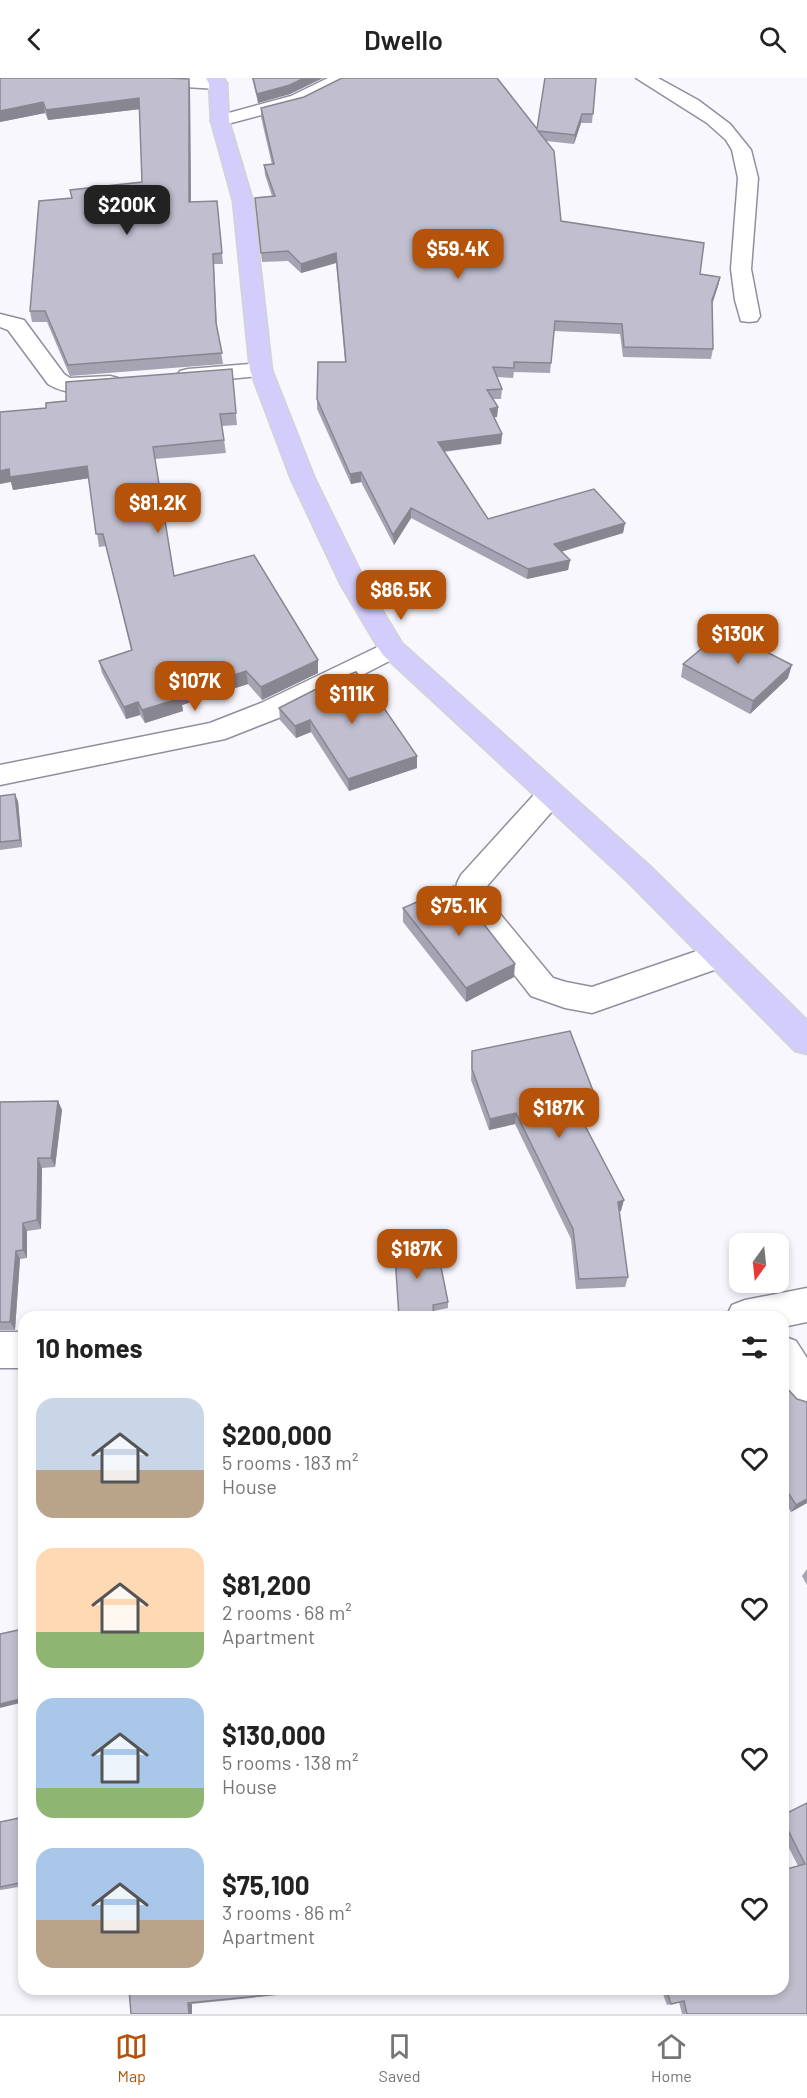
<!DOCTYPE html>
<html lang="en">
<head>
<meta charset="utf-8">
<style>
	:root { --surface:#fff; --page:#f6f6f6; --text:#222; --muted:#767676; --line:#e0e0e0; --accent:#b45309 }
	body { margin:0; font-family:Barlow,sans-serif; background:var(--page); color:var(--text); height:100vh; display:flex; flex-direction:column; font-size:22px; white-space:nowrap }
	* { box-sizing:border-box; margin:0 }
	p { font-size:20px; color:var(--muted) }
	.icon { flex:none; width:33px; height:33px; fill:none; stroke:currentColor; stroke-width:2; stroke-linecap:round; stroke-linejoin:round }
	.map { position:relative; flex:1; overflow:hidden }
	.details { position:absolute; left:18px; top:1233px; width:771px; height:684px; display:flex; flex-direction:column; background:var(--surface); border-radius:18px; box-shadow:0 3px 9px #0003 }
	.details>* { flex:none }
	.needle { width:39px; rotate:195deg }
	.fabs { position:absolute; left:729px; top:1155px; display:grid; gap:12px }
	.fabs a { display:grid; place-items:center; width:60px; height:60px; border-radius:12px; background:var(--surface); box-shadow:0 3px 9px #0003; font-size:30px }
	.price { position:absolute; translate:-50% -51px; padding:0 14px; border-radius:12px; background:var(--accent); color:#fff; font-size:20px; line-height:39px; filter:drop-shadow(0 2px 3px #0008) }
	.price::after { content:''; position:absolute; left:50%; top:36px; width:18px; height:14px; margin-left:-9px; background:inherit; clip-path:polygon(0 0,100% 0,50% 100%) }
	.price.on { background:#222; color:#fff }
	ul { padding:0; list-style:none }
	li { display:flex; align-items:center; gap:18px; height:150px; padding:0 18px }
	li span { display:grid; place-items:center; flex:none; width:168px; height:120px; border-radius:18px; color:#555 }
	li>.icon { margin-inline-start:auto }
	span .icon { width:72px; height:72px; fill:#fffc; stroke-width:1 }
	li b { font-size:26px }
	h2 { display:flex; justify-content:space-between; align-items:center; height:72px; padding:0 18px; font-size:26px }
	header { display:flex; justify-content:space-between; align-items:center; height:78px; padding:0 18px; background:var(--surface); font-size:27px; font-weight:600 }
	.tab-bar { display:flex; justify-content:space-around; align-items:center; height:84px; border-top:2px solid var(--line); background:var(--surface); font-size:16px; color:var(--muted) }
	.tab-bar a { display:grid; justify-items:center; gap:3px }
	.tab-bar .on { color:var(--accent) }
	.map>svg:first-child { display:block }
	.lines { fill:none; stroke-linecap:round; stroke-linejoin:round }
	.minor-casing { stroke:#908f9e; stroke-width:3 }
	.major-casing { stroke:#d3d3d4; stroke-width:3 }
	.minor { fill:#fff; fill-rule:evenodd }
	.major { fill:#d3cdfb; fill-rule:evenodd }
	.wall { fill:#a6a4b2 }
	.shaded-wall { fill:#878691 }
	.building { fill:#c1bfcf; stroke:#878691; stroke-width:1.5 }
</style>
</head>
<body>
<header><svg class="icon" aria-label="back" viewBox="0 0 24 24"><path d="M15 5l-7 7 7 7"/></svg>Dwello<svg class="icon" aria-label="search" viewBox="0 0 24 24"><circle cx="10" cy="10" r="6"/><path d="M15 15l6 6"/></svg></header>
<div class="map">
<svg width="807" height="1936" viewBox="0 0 807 1936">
	<rect width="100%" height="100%" fill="#f8f7fe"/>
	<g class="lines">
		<g class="minor-casing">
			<g id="minor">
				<path d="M110 0H207L224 2 227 6 224 10 218 11 119 5 113 4Z"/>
				<path d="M328 0H351L348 4 303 26 220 48 214 47 211 43 214 39 291 18Z"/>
				<path d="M636 0H658L698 22 730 46 751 72 758 100 751 191 760 238 757 243 749 244 741 243 735 222 731 191 738 100 732 72 726 62 707 45Z"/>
				<path d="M0 236 24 242 64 296 70 300 110 298 118 300 121 305 118 310C96 315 68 319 48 306L8 252 0 249Z"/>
				<path d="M261 285 269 287 272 292 269 297 188 305 180 303 177 298 180 293 188 291Z"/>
				<path d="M392 562 401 565 405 571 401 577 281 639 225 661 0 707V687L210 645 261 625Z"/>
				<path d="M551 706 561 709 565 716 561 723 487 808 486 819 553 900 566 904 592 909 720 865 731 868 736 877 731 886 592 935 565 930 531 918 455 821 457 805 461 797 541 709Z"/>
				<path d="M807 1210V1244L783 1249V1239H726L732 1227 745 1222Z"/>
				<rect x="0" y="1254" width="24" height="36"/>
				<path d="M783 1258 796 1263 807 1280V1332L793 1327 783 1310Z"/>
			</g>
		</g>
		<g class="major-casing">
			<path id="major" d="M206 0H224L227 6 229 43 253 123 272 292 315 401 367 507 402 565 650 788 807 942V976L795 973 628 804 383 577 379 571 341 507 291 401 250 292 233 123 211 43 209 6Z"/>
		</g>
		<use href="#minor" class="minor"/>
		<use href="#major" class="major"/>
	</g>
	<g class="wall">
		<path d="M0 0 190 12 191 124 217 123 223 186H214L217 249 223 286 70 298 47 244H32L30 233 72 120 142 104 140 31 48 42 45 35 0 44Z"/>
		<path d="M252 0H323L290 16 258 25Z"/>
		<path d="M596 0 592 45H581L574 66 546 63 561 143 700 196 720 199 718 208 712 227 713 271 711 281 623 279 620 256 554 253 550 295 514 294 513 300 497 299 502 311 501 321H493L498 329 497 339H494L502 356 501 366 444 374 488 441 625 445 623 455 561 474 570 482 568 492 527 501 411 440 394 467 361 404 351 406 317 331V321L345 284 336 185 301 195 288 183 262 184 255 120 272 118 265 97 264 87H272L261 39V30L304 19 537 51Z"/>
		<path d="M232 291 237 347 222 348 226 375 155 381 174 498 318 595 262 622 248 606 182 627 183 633 145 645 140 637 126 641 102 595 99 583 131 572 106 468 99 469 89 400 13 412 11 404 46 330 66 323Z"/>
		<path d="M683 586 788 600 750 636 681 599Z"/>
		<path d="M368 607 417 690 349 713 311 654 296 660 280 642 279 630Z"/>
		<path d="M0 718 18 723 22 769 0 772Z"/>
		<path d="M403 830 514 899 466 924 403 844Z"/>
		<path d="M472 973 593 1030 578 1033 621 1133 619 1134 628 1199 625 1209 576 1211 571 1161 515 1046 489 1052 471 1002Z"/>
		<path d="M58 1023 62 1032 55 1089 42 1090 41 1151 27 1153V1180L20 1181 15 1252H0V1024Z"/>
		<path d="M427 1190 448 1224V1230L434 1233Z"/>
		<path d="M783 1309 807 1425 791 1434 784 1423H783Z"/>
		<path d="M807 1491V1507L802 1498Z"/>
		<path d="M807 1725V1936H682L679 1924 667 1927 661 1911H783L798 1788 783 1758V1737Z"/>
		<path d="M24 1739V1808L1 1812H0V1744Z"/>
		<path d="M129 1911H308V1914L192 1926Z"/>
	</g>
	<g class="shaded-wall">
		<path d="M304 0H323L290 16 258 25 257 16Z"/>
		<path d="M189 1 190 12 191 135 189 124Z"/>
		<path d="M139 20 141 31 48 42 46 32Z"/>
		<path d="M43 24 45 35 0 44V33Z"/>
		<path d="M582 36 581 45 574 66 575 57Z"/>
		<path d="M336 175V185L301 195V186Z"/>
		<path d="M720 199 718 208 710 232 712 222Z"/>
		<path d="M498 329 497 339 489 340 490 331Z"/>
		<path d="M502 356 501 366 438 374V364Z"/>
		<path d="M87 388 90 400 13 412 11 404 0 406V393L9 391Z"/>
		<path d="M361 394V404L351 406 350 396Z"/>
		<path d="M411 430V440L394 467 393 457Z"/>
		<path d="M625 445 623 455 553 476 554 466Z"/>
		<path d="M570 482 568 492 527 501 528 491Z"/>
		<path d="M318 582V595L262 622 261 609Z"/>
		<path d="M792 587 788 600 750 636 753 623Z"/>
		<path d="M246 593 248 606 182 627 183 633 145 645 142 632 179 615Z"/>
		<path d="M138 624 140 637 126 641 124 629Z"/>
		<path d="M310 642 311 654 296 660 295 648Z"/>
		<path d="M417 678V690L349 713 348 701Z"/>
		<path d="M15 716 18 723 22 769 20 762Z"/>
		<path d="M515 886 514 899 466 924V910Z"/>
		<path d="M595 1018 593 1030 570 1035 572 1023Z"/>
		<path d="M58 1023 62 1032 55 1089 51 1080Z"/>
		<path d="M516 1035 515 1046 489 1052 490 1041Z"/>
		<path d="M38 1080 42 1090 41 1151 37 1142Z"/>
		<path d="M624 1122 621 1133 615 1135 618 1124Z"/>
		<path d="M23 1145 27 1153V1180L23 1172Z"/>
		<path d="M16 1173 20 1181 15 1252 10 1244Z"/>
		<path d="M807 1421V1425L791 1434 796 1427Z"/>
		<path d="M24 1620V1624L0 1630V1626Z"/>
		<path d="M188 1925 192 1926V1936H189Z"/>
	</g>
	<g class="building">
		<path d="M0 0H169L189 1V124L217 123 222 175 213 176 216 245 222 275 68 287 45 233H30L39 123 72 120 70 112 142 104 139 20 46 32 43 24 0 33Z"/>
		<path d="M253 0H304L290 7 257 16Z"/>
		<path d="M342 0H497L537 51 545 0H596L593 36H582L575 57 538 53 554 73 561 143 704 165 700 196 720 199 712 222 713 271 624 269 622 246 555 243 551 285 514 284V290L493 289 502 311 487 312 498 329 490 331 502 356 438 364 488 441 594 411 625 445 554 466 570 482 528 491 411 430 393 457 361 394 350 396 317 321 318 284H346L336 175 301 186 288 173 261 175 255 120 275 118 264 87 274 86 261 30 304 19Z"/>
		<path d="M232 291 236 335 220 336 224 362 153 369 174 498 254 477 318 582 261 609 246 593 179 615 181 620 142 632 138 624 124 629 99 583 132 572 103 456H96L87 388 10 399 9 391 0 393V334L46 330V325L66 323V304Z"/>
		<path d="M724 552 792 587 753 623 683 586Z"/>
		<path d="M356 594 368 607 417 678 348 701 310 642 295 648 279 630 330 604Z"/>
		<path d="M15 716 20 762 0 764V718Z"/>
		<path d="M454 808 515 886 466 910 403 830Z"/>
		<path d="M570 953 595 1018 572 1023 624 1122 618 1124 628 1199 579 1201 573 1151 516 1035 490 1041 472 991V973Z"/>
		<path d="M58 1023 51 1080H38L37 1142 23 1145V1172L16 1173 10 1244H0V1024Z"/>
		<path d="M422 1159 427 1190 441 1189 448 1224 433 1227 434 1239H399L394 1162Z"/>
		<path d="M785 1308 797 1321 807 1324V1421L796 1427 789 1416 783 1417V1309Z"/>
		<path d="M23 1551 24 1564V1620L0 1626V1556Z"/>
		<path d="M807 1725V1936H687L684 1923 671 1926 666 1911H783V1792L805 1786 783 1742V1737Z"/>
		<path d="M24 1739V1804L0 1809V1744Z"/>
		<path d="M129 1911H307V1913L188 1925 189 1936H131Z"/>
	</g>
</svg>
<div class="fabs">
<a><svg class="needle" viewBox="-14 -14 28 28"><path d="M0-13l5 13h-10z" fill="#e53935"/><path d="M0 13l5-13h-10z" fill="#767676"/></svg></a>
</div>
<b class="price on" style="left:127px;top:158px">$200K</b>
<b class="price" style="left:458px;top:202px">$59.4K</b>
<b class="price" style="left:158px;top:456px">$81.2K</b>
<b class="price" style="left:401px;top:543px">$86.5K</b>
<b class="price" style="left:738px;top:587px">$130K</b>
<b class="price" style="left:195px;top:634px">$107K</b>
<b class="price" style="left:352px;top:647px">$111K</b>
<b class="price" style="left:459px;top:859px">$75.1K</b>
<b class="price" style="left:559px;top:1061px">$187K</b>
<b class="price" style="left:417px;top:1202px">$187K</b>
<section class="details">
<h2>10 homes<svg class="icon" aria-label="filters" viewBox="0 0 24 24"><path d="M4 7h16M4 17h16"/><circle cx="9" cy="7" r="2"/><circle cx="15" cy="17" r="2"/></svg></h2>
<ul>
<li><span style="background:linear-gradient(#c9d6e8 60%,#b9a48a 0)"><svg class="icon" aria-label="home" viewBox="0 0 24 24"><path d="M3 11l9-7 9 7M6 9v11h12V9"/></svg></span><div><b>$200,000</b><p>5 rooms · 183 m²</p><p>House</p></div><svg class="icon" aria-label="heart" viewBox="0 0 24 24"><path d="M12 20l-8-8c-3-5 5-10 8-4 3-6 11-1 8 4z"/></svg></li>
<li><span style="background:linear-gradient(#ffd9b3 70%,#8fb573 0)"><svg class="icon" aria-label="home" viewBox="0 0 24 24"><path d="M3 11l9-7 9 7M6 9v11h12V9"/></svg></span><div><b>$81,200</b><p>2 rooms · 68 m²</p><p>Apartment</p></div><svg class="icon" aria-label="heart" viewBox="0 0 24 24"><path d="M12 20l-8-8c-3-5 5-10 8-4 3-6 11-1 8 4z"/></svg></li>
<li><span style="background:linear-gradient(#a9c7e8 75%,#8fb573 0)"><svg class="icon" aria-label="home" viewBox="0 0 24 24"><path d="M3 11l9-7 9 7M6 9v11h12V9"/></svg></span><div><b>$130,000</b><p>5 rooms · 138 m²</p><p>House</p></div><svg class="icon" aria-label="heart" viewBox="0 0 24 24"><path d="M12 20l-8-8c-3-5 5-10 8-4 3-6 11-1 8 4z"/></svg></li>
<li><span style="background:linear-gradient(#a9c7e8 60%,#b9a48a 0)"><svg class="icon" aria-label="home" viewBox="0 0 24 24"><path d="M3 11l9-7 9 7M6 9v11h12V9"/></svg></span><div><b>$75,100</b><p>3 rooms · 86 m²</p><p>Apartment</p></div><svg class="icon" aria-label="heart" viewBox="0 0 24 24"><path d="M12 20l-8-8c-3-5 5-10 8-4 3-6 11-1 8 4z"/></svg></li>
</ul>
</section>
</div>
<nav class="tab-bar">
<a class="on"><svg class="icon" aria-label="map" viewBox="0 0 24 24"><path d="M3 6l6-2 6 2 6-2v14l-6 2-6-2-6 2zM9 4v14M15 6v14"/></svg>Map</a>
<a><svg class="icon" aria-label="saved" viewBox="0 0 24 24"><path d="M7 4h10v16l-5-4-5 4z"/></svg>Saved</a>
<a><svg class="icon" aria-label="home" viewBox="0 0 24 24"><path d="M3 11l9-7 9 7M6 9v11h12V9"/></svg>Home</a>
</nav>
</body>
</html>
